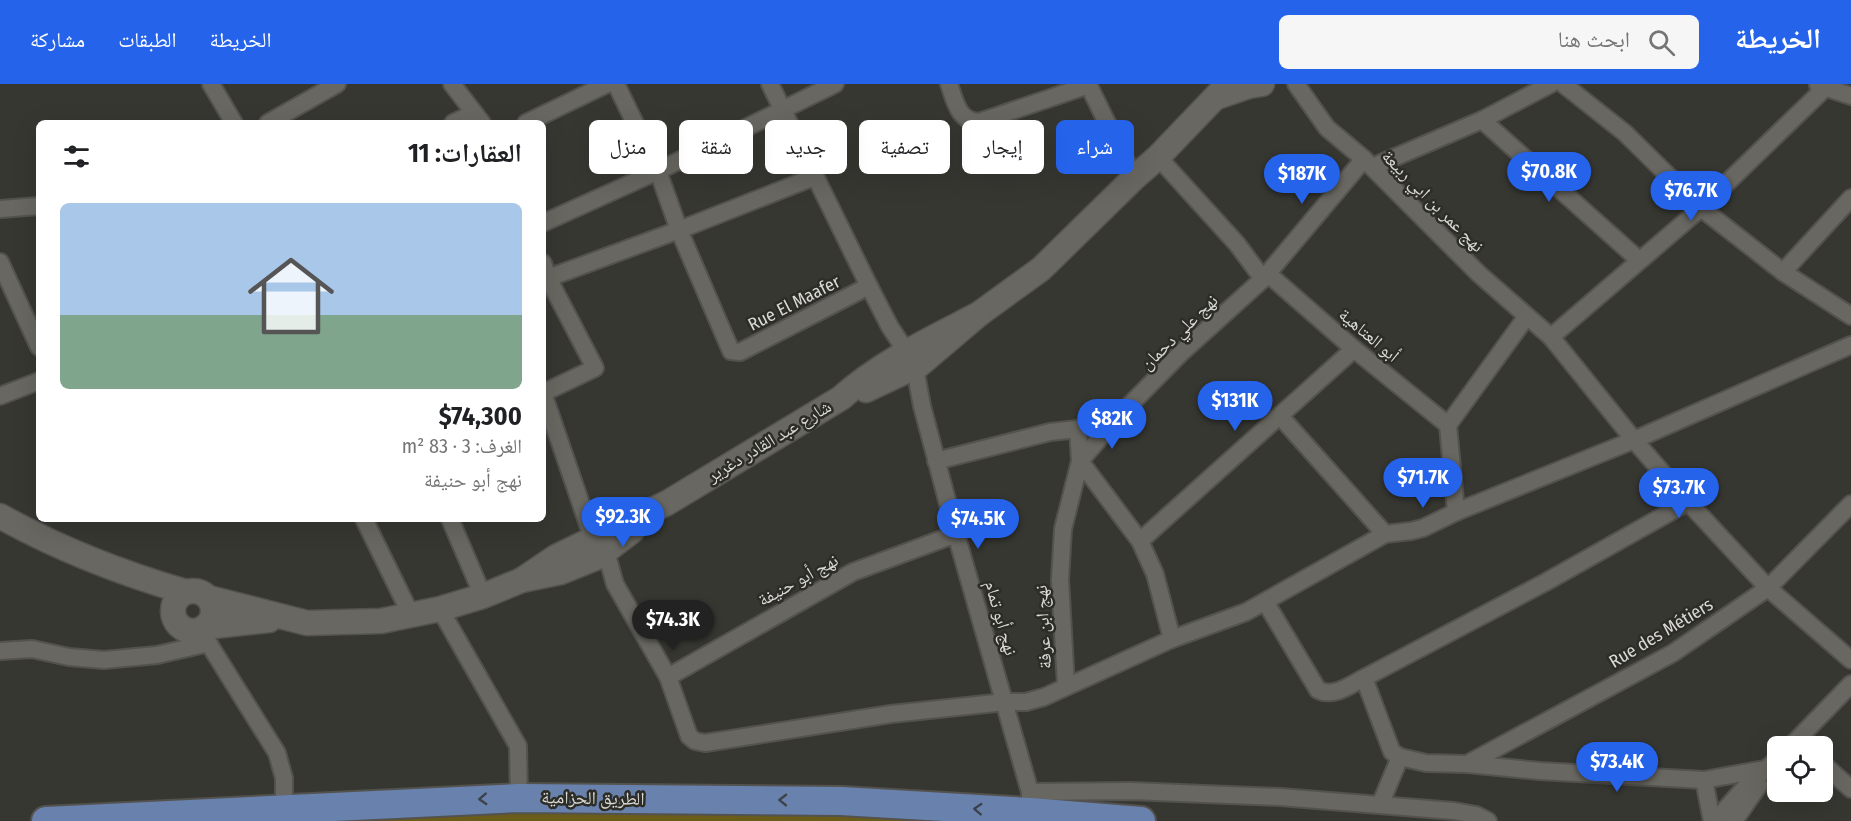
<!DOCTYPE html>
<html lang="ar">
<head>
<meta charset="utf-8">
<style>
	:root { --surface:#fff; --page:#f6f6f6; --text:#202124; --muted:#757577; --accent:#2563eb }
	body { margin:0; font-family:"Fira Sans Condensed","Noto Naskh Arabic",sans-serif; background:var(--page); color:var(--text); direction:rtl; height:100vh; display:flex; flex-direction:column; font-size:22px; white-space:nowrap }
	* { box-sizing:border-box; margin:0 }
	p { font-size:20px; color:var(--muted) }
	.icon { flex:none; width:33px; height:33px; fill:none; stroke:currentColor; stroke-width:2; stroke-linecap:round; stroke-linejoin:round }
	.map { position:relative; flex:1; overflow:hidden; direction:ltr }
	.sheet { position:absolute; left:36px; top:36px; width:510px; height:402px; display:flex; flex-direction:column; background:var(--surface); border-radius:9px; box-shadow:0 6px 24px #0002; direction:rtl }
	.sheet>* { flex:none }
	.banner { position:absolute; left:564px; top:36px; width:570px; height:54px; direction:rtl; display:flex; gap:12px }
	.tools { position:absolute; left:1767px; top:652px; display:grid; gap:12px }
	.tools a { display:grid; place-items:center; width:66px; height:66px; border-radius:9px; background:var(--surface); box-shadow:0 6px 24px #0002; font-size:30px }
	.price { position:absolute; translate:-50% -51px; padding:0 14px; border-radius:21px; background:var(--accent); color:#fff; font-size:20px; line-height:39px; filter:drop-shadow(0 2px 3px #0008) }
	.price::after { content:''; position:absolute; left:50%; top:36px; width:18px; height:14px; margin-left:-9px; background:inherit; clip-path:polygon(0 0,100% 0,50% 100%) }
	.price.on { background:#222; color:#fff }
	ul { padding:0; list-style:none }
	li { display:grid; align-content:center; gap:12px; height:318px; padding:0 24px }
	li span { display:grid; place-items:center; height:186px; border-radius:9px; color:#555 }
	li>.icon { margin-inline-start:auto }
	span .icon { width:108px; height:108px; fill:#fffc; stroke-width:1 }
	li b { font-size:26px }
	h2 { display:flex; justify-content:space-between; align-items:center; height:72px; padding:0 24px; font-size:26px }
	.chip { padding:0 21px; border-radius:9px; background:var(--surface); box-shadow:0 6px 24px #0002; font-size:21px; line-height:54px }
	.chip.on { background:var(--accent); color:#fff }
	header { display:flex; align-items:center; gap:36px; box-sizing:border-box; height:84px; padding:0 30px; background:var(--accent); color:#fff }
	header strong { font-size:28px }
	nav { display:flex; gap:33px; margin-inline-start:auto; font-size:21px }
	.search { width:420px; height:54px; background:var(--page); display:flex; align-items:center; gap:15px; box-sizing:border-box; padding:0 21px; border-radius:9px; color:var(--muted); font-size:22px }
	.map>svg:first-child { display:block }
	.green { fill:#6a5d19 }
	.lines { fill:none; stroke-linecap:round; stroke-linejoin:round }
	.minor-casing { stroke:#53524f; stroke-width:20 }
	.secondary-casing { stroke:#53524f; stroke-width:27 }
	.trunk-casing { stroke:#53524f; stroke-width:32 }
	.minor { stroke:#686761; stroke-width:16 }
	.secondary { stroke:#686761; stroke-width:24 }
	.trunk { stroke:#6982ad; stroke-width:28 }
	.oneway { stroke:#3c4249 }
	.labels { text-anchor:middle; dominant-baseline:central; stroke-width:5; stroke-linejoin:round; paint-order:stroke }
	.street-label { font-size:18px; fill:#dad9d6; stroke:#2d2d28 }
</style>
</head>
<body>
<header>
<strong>الخريطة</strong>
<div class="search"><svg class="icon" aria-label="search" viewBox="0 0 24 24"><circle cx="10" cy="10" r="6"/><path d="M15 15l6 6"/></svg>ابحث هنا</div>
<nav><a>الخريطة</a><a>الطبقات</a><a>مشاركة</a></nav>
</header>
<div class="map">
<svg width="1851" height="737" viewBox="0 0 1851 737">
	<rect width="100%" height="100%" fill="#373732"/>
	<path class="green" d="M473 728H838L999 737H195Z"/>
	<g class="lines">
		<g class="minor-casing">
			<g id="minor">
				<path d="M211 0 234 39"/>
				<path d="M452 0 482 39"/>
				<path d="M616 0 658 87 679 146 731 267 740 268 869 202"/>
				<path d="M770 0 869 202 890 243 914 279 922 322 956 450 1030 708V728"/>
				<path d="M949 0C955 17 958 37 979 38L1089 1"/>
				<path d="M1088 0 1134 94"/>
				<path d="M1296 0 1327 44 1364 75 1479 190 1551 253 1634 356 1688 418 1768 504 1851 576"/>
				<path d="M1563 0 1625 49 1701 124 1783 188 1851 232"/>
				<path d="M1818 1 1851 12"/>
				<path d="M1482 36 1639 176"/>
				<path d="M268 39 337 0"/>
				<path d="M453 39 474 29"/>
				<path d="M526 39 607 0"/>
				<path d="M1158 73 1237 160 1263 195"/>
				<path d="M1372 83 1482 36 1551 0"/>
				<path d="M0 125 39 122"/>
				<path d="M543 139 658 87 835 0"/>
				<path d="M0 178 39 263"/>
				<path d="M543 179 548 194 679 146 814 93"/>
				<path d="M1783 188 1851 114"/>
				<path d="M1267 189 1354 265 1448 341"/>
				<path d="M1551 253 1701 124 1826 3"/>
				<path d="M543 309 593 455 601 460 606 468 615 500 668 593 689 652 695 657 705 659 891 630 1005 618H1026L1044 613 1172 555 1246 528 1385 450 1411 447 1423 444 1456 428 1634 356 1851 261"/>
				<path d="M543 309 595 284 548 194"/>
				<path d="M0 312 39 297"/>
				<path d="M1280 332 1385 450"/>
				<path d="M936 377 1050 348 1078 345 1119 332 1182 268 1263 195 1364 75"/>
				<path d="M1080 377 1140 457 1155 490 1172 555"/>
				<path d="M1080 377 1119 332"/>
				<path d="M1456 428 1448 341 1527 232"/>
				<path d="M364 435 411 531"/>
				<path d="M450 435 483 512"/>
				<path d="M1140 457 1354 265"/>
				<path d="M1266 519 1318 606C1334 614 1350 601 1364 594L1392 668 1400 673 1426 679 1467 680 1540 687 1704 696 1765 685"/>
				<path d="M440 525 518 662 519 714"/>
				<path d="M204 552 277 669 284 694V725"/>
				<path d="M0 567 32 565 69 573 104 576 157 571 209 559"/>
				<path d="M668 593 853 488 956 450"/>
				<path d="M1364 594 1544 499 1688 418"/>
				<path d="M1066 602 1060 495 1063 445 1080 377 1078 345"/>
				<path d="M1790 663 1851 600"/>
				<path d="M1822 679 1851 705"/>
				<path d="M1467 680 1673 569 1768 504 1851 420"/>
				<path d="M1704 696 1712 737"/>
				<path d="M1030 708 1131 707 1280 713 1454 727 1476 731 1488 737"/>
				<path d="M1380 721 1400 673"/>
				<path d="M1715 737 1747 701 1778 675"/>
				<path d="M1734 737 1759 701"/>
			</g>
		</g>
		<g class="secondary-casing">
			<g id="secondary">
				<path d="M1217 13 1249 2 1262 0"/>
				<path d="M866 306 919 281 979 230 1041 185 1134 94 1158 73 1228 0"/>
				<path d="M0 432C59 465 121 489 186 508"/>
				<path d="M522 496 556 473 667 419 841 314C881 278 931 255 979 230"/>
				<circle cx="193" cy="527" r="20"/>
				<path d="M209 514 307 539 381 537 440 525 483 512 522 496 561 488 598 473 632 447"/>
				<path d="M205 543 269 536"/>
			</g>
		</g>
		<g class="trunk-casing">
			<path id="trunk" d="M46 737 519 714 841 717 1030 728 1141 737"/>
		</g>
		<use href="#minor" class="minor"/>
		<use href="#secondary" class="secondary"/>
		<use href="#trunk" class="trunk"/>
	</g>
	<defs><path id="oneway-chevron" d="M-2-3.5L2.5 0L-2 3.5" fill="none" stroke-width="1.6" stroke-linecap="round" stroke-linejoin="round" transform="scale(1.5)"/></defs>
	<g class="oneway">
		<use href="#oneway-chevron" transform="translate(483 715) rotate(177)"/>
		<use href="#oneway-chevron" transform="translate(783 716) rotate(-179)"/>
		<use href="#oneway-chevron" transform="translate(978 725) rotate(-177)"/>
	</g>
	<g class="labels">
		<g class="street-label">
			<text transform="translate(1433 117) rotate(45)">نهج عمر بن ابي ربيعة</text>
			<text transform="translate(794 219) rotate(-27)">Rue El Maafer</text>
			<text transform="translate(1179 248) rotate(-44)">نهج علي دحمان</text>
			<text transform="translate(1369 251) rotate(40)">أبو العتاهية</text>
			<text transform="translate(769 357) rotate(-31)">شارع عبد القادر دغرير</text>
			<text transform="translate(798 496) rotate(-29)">نهج أبو حنيفة</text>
			<text transform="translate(1001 534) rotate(74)">نهج أبو تمام</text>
			<text transform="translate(1043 543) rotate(-93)">نهج ابن عرفة</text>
			<text transform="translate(1661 549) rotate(-31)">Rue des Métiers</text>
			<text transform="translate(593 714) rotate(1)">الطريق الحزامية</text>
		</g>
	</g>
</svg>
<div class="tools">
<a><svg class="icon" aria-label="locate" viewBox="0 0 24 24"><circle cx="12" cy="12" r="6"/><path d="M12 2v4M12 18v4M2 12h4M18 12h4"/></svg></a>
</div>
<b class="price" style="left:1549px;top:119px">$70.8K</b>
<b class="price" style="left:1302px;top:121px">$187K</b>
<b class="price" style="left:1691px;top:138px">$76.7K</b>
<b class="price" style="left:1235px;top:348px">$131K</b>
<b class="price" style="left:1112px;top:366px">$82K</b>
<b class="price" style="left:1423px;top:425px">$71.7K</b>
<b class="price" style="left:1679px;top:435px">$73.7K</b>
<b class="price" style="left:623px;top:464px">$92.3K</b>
<b class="price" style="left:978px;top:466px">$74.5K</b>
<b class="price on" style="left:673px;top:567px">$74.3K</b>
<b class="price" style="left:1617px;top:709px">$73.4K</b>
<div class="banner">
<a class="chip on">شراء</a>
<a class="chip">إيجار</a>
<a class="chip">تصفية</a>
<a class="chip">جديد</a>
<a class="chip">شقة</a>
<a class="chip">منزل</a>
</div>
<section class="sheet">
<h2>العقارات: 11<svg class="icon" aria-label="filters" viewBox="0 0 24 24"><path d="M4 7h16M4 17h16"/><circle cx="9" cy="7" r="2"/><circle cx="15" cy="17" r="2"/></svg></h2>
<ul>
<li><span style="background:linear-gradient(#a9c7e8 60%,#7fa58c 0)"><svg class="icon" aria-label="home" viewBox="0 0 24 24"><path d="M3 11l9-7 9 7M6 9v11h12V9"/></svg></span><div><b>$74,300</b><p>الغرف: 3 · 83 m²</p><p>نهج أبو حنيفة</p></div></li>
</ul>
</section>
</div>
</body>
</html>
